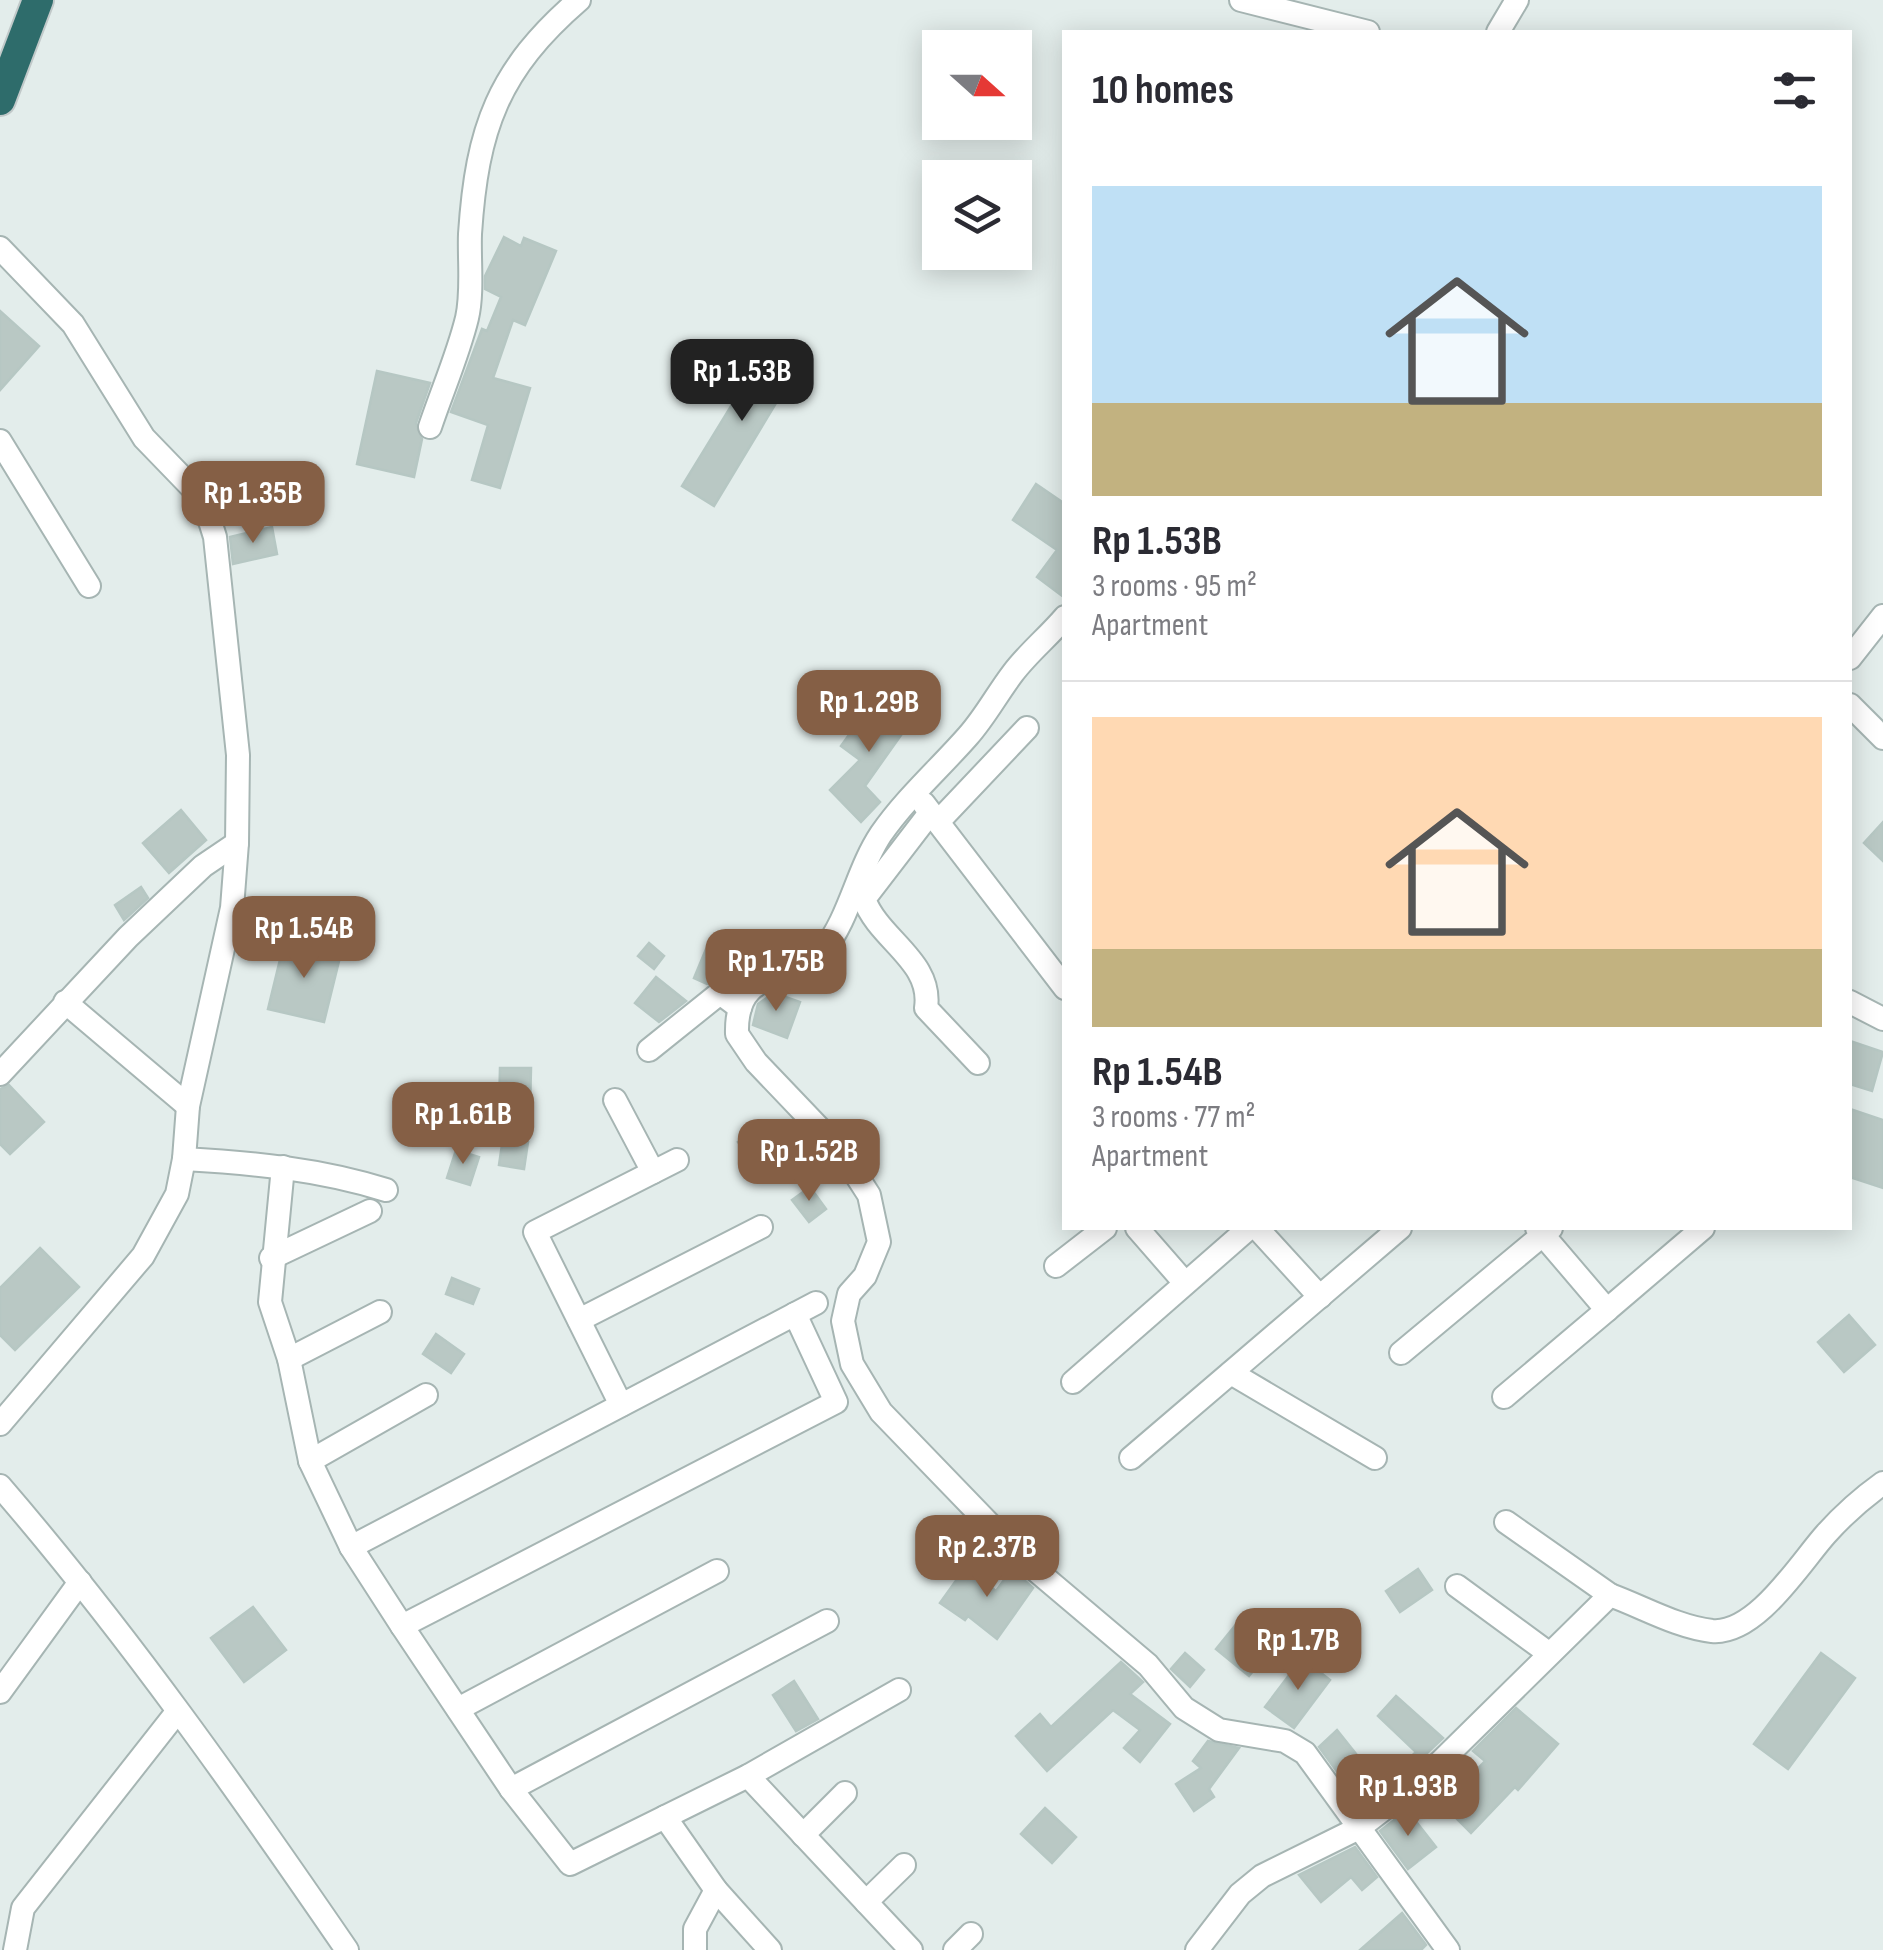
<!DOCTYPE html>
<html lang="en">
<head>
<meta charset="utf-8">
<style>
	:root { --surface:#fff; --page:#f7f7f7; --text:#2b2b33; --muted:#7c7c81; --line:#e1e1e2; --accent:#855f45 }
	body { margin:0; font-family:"Sofia Sans Condensed",sans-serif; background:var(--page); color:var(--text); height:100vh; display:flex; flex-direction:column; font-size:38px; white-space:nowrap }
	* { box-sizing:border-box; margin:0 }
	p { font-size:32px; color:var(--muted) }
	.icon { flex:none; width:55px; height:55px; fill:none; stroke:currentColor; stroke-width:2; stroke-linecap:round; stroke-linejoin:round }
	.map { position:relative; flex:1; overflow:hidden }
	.sheet { position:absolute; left:1062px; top:30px; width:790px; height:1200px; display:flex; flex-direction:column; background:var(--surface); border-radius:0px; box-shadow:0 5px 25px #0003 }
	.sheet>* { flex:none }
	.needle { width:65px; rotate:111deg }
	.fabs { position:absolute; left:922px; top:30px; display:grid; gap:20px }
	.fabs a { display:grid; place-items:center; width:110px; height:110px; border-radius:0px; background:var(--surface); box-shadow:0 5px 25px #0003; font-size:50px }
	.price { position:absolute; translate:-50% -85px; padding:0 22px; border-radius:20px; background:var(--accent); color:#fff; font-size:32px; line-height:65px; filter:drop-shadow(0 2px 5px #0008) }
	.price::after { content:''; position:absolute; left:50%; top:60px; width:30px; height:22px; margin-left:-15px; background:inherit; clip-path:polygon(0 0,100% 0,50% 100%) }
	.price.current { background:#222; color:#fff }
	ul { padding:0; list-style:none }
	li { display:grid; align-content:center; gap:20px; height:530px; padding:0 30px }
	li+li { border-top:2px solid var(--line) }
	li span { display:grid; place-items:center; height:310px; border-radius:0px; color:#555 }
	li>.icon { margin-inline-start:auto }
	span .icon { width:180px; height:180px; fill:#fffc; stroke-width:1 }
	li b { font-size:42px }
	h2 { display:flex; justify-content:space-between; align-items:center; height:120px; padding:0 30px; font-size:42px }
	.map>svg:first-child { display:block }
	.building { fill:#b9c8c4; stroke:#b6c7c3; stroke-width:2.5 }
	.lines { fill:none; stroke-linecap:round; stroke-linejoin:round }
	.minor-casing { stroke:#a6b5b3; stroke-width:26 }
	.highway-casing { stroke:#c1c9c9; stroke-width:34 }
	.minor { stroke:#fff; stroke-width:22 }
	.highway { stroke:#2e6c6b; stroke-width:30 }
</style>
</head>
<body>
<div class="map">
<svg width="1883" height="1950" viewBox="0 0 1883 1950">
	<rect width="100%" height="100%" fill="#e3edeb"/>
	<g class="building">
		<path d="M504 237 521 246 524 238 556 251 525 325 513 320 493 378 530 388 500 488 472 480 488 425 451 412 482 329 487 331 501 297 485 289V276Z"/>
		<path d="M0 311 39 346 0 390Z"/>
		<path d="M771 341 802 360 714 506 682 486Z"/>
		<path d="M377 371 430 383 416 423 422 439 414 477 357 464Z"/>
		<path d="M1036 484 1065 504V598L1037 577 1057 550 1013 520Z"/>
		<path d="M272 527 277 554 233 564 230 537Z"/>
		<path d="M877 696 911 721 865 786 880 802 861 822 830 790 860 760 841 746Z"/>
		<path d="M181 810 206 840 169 873 143 843Z"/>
		<path d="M1883 822V861L1864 843Z"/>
		<path d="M141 887 148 898 124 920 115 905Z"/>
		<path d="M711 937 739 948 726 980 707 984 694 978Z"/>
		<path d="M285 939 341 953 324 1022 268 1009Z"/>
		<path d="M649 943 664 956 654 969 638 956Z"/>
		<path d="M656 977 686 1001 659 1022 635 1003Z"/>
		<path d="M774 993 800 1002 787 1038 753 1025 758 1004Z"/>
		<path d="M1850 1041 1883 1052 1872 1091 1850 1084Z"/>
		<path d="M500 1068H531L530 1110 499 1109Z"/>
		<path d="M9 1085 44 1122 10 1154 0 1144V1089Z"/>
		<path d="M1850 1109 1883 1120V1188L1850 1177Z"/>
		<path d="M757 1128 777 1156 758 1170 738 1142Z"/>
		<path d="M503 1138 528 1142 524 1169 499 1165Z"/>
		<path d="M456 1150 479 1157 470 1185 447 1178Z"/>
		<path d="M810 1187 826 1209 809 1222 792 1200Z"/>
		<path d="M40 1248 79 1287 15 1350 0 1335V1288Z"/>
		<path d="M452 1278 479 1289 473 1304 446 1294Z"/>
		<path d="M1849 1315 1875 1345 1844 1372 1818 1342Z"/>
		<path d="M436 1334 464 1354 451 1373 423 1354Z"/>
		<path d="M965 1568 996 1591 1012 1569 1033 1588 997 1639 968 1616 965 1620 940 1603Z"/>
		<path d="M1418 1569 1432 1590 1400 1612 1386 1591Z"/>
		<path d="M253 1607 286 1650 244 1682 211 1638Z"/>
		<path d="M1242 1617 1275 1644 1249 1676 1216 1649Z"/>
		<path d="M1185 1653 1204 1670 1190 1687 1171 1669Z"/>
		<path d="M1821 1653 1855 1678 1788 1769 1754 1744Z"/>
		<path d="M1302 1658 1330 1680 1294 1728 1265 1707Z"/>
		<path d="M1121 1662 1143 1682 1130 1694 1170 1724 1140 1762 1124 1748 1140 1730 1113 1710 1047 1771 1016 1736 1040 1714 1051 1727Z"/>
		<path d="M794 1681 818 1719 796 1731 773 1695Z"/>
		<path d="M1396 1696 1443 1738 1408 1771 1402 1765 1416 1752 1378 1716Z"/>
		<path d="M1516 1708 1558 1744 1518 1790 1515 1787 1471 1833 1443 1805 1485 1761 1473 1751Z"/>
		<path d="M1337 1730 1380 1784 1385 1780 1389 1786 1362 1806 1319 1747Z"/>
		<path d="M1208 1741 1239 1748 1209 1789 1214 1797 1194 1811 1176 1784 1201 1768 1193 1761Z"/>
		<path d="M1045 1808 1076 1837 1052 1863 1021 1834Z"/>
		<path d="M1407 1810 1436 1847 1408 1869 1380 1831Z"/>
		<path d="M1355 1847 1377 1877 1362 1890 1351 1877 1321 1902 1299 1875Z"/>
		<path d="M1402 1913 1426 1945 1421 1950H1360Z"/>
	</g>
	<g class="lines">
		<g class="minor-casing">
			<g id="minor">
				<path d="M1241 0 1368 32"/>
				<path d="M1498 32 1517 0"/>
				<path d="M0 248 73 324 144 438 203 499 215 537 238 755 237 843 232 908 188 1106 184 1159C253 1163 319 1169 386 1190"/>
				<path d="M430 427C442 391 458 355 467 318 473 292 469 261 470 234 477 128 498 70 579 0"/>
				<path d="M0 441 89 586"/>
				<path d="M1065 617C1048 637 1028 653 1013 673 997 694 985 717 968 736 939 769 906 798 881 834 857 870 850 917 823 951 794 987 735 962 737 1034L756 1062 840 1150 869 1195 879 1242 865 1276 849 1294 843 1321 852 1364 881 1412 1025 1561 1148 1665 1184 1708 1219 1730 1285 1741 1305 1753 1448 1950"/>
				<path d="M1850 658 1883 616"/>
				<path d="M1850 705 1883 738"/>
				<path d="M924 804 1065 988"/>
				<path d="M930 813 864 899C879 940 933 961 926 1008L978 1063"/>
				<path d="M938 822 1027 728"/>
				<path d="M65 1002 188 1106"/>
				<path d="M1850 1002 1883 1019"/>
				<path d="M649 1050 720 993 740 1008"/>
				<path d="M0 1074 128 937 203 866 237 843"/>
				<path d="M615 1100 653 1172"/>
				<path d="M283 1167 270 1302 289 1359 310 1461 351 1547 402 1626 511 1789 570 1864 748 1776 899 1690"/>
				<path d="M1137 1228 1185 1283"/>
				<path d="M1257 1228 1320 1297"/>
				<path d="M271 1258 370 1211"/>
				<path d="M1056 1266 1105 1228"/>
				<path d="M1607 1310 1703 1228"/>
				<path d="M579 1320 761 1227"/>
				<path d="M1401 1353 1551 1228"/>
				<path d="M289 1359 380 1312"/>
				<path d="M1231 1373 1375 1458"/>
				<path d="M1073 1382 1249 1228"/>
				<path d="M1504 1397 1607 1310 1537 1228"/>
				<path d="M621 1405 535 1232 677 1160"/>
				<path d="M0 1424 143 1256 177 1194 184 1159"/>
				<path d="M1131 1458 1400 1228"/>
				<path d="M310 1461 426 1395"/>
				<path d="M0 1486C126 1632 238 1791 347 1950"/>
				<path d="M1506 1522 1610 1595"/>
				<path d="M351 1547 816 1303"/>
				<path d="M1457 1586 1547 1652"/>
				<path d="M402 1626 836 1402 795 1314"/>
				<path d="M0 1692 80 1582"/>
				<path d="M458 1709 717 1571"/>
				<path d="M748 1776 911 1950"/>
				<path d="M511 1789 827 1621"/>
				<path d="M665 1817 716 1890 695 1929V1950"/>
				<path d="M803 1835 845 1793"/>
				<path d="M716 1890 770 1950"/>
				<path d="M866 1902 904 1865"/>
				<path d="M15 1950 23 1908 177 1712"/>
				<path d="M955 1950 971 1934"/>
				<path d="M1197 1950 1240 1894 1262 1876 1359 1828 1424 1778 1610 1595C1643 1607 1677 1627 1712 1631 1756 1635 1800 1563 1826 1534 1843 1515 1862 1498 1883 1483"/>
			</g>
		</g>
		<g class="highway-casing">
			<path id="highway" d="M0 100 38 0"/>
		</g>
		<use href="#minor" class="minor"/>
		<use href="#highway" class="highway"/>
	</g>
</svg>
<div class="fabs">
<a><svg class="needle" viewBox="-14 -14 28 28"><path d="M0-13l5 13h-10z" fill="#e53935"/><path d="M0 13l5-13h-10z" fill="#7c7c81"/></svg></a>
<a><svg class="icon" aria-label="layers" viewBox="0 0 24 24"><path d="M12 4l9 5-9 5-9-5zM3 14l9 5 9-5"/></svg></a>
</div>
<b class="price current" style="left:742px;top:424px">Rp 1.53B</b>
<b class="price" style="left:253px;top:546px">Rp 1.35B</b>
<b class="price" style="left:869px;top:755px">Rp 1.29B</b>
<b class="price" style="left:304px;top:981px">Rp 1.54B</b>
<b class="price" style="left:776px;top:1014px">Rp 1.75B</b>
<b class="price" style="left:463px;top:1167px">Rp 1.61B</b>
<b class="price" style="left:809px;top:1204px">Rp 1.52B</b>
<b class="price" style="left:987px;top:1600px">Rp 2.37B</b>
<b class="price" style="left:1298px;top:1693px">Rp 1.7B</b>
<b class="price" style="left:1408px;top:1839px">Rp 1.93B</b>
<section class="sheet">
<h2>10 homes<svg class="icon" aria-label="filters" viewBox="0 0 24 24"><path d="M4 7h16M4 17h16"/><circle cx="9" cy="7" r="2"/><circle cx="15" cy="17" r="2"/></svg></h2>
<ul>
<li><span style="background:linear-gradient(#bfe0f5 70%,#c2b280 0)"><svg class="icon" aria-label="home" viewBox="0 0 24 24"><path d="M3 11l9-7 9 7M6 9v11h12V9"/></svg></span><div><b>Rp 1.53B</b><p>3 rooms · 95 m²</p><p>Apartment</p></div></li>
<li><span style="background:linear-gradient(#ffd9b3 75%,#c2b280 0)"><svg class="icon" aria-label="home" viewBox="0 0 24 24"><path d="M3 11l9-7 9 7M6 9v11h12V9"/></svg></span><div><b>Rp 1.54B</b><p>3 rooms · 77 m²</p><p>Apartment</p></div></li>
</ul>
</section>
</div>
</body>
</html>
